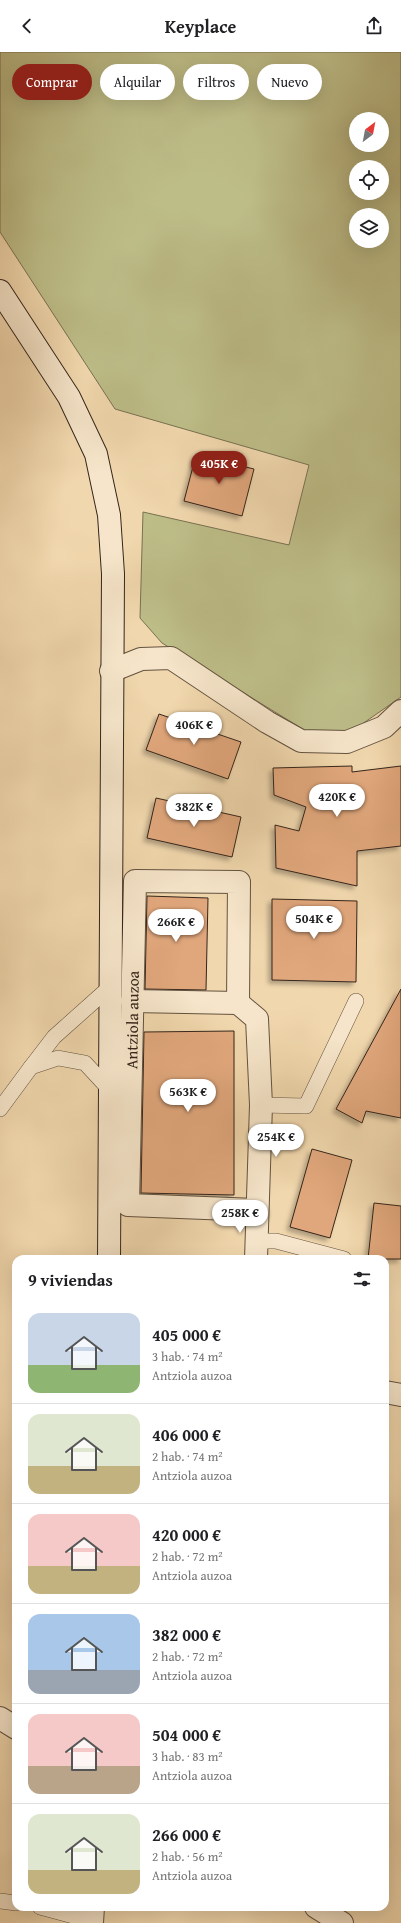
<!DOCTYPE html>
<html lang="es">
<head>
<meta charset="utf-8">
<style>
	:root { --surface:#fff; --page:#f2f2f2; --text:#202124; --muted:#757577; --line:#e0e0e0; --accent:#8f2418 }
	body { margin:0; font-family:"Gentium Book Plus",serif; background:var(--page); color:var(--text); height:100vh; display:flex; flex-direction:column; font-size:15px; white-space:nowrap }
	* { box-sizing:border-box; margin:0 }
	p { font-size:13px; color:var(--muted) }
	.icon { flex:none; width:22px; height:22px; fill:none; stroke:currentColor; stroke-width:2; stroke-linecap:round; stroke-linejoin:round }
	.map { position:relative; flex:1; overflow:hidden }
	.details { position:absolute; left:12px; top:1203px; width:377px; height:656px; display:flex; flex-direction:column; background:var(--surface); border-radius:12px; box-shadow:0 4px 16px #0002 }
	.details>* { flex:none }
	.banner { position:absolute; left:12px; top:12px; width:377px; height:36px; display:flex; gap:8px }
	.needle { width:26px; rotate:32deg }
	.buttons { position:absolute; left:349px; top:60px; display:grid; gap:8px }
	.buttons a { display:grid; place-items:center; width:40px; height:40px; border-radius:50%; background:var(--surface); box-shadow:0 4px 16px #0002; font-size:20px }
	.price { position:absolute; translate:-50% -34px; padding:0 9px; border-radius:14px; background:#fff; color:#222; font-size:13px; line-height:26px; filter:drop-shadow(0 1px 2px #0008) }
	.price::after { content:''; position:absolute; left:50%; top:24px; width:12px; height:9px; margin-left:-6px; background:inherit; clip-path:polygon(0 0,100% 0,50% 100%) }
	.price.on { background:var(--accent); color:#fff }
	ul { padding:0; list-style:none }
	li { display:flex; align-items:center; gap:12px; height:100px; padding:0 16px }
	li+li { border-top:1px solid var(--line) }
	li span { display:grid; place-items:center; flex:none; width:112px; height:80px; border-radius:12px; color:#555 }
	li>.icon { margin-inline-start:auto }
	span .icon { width:48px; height:48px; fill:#fffc; stroke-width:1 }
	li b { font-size:17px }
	h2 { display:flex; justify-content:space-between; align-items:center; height:48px; padding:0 16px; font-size:17px }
	.chip { padding:0 14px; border-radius:18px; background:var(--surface); box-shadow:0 4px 16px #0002; font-size:14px; line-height:36px }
	.chip.on { background:var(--accent); color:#fff }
	header { display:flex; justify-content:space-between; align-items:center; height:52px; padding:0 16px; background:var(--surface); font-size:18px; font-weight:700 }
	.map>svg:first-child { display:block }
	.green { fill:#bdbd88; stroke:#787152; fill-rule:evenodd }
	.building { fill:#e1a77c; stroke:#34251b; filter:url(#shadow) }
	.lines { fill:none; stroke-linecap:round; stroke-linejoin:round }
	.lane-casing { stroke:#635240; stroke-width:16 }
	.street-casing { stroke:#635240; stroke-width:24 }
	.secondary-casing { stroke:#34251b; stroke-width:24 }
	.lane { stroke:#f6e5ca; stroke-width:15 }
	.street { stroke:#f6e5ca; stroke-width:22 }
	.secondary { stroke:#f6e5ca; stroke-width:22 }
	.labels { text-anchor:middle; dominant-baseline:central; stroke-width:3; stroke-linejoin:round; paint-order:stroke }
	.street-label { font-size:16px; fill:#34251b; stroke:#f6e5ca }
</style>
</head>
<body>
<header><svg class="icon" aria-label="back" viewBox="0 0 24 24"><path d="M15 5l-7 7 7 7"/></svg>Keyplace<svg class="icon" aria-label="share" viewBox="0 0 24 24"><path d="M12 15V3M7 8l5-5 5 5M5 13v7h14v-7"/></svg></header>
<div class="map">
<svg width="401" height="1871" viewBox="0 0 401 1871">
	<defs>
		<filter id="shadow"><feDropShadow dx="-3.5" dy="3.5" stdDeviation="2" flood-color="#0004"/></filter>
	</defs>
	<rect width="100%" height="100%" fill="#f1d7ad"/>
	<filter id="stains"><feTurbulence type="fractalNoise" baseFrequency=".005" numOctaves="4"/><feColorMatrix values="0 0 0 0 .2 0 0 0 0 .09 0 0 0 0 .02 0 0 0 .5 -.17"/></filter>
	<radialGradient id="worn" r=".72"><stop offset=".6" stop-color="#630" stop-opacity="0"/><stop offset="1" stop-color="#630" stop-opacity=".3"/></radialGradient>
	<path class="green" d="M0 0H401V645L352 679H306L162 591 140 566 143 460 289 493 309 413 115 357 0 180ZM356 67H382V93H356ZM356 115H382V141H356ZM356 163H382V189H356Z"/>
	<g class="building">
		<path d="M196 403 254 417 242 464 184 449Z"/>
		<path d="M159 662 241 690 228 727 146 698Z"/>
		<path d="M352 714V720L401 714V794L357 799V834L276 816 275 773 299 779 306 755 274 743 273 716Z"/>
		<path d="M156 746 241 765 232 805 147 786Z"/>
		<path d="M147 844 208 846 206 938 145 937Z"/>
		<path d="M272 847 357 849 356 930 272 928Z"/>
		<path d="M401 937V1066L366 1059 362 1071 336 1057Z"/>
		<path d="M234 979V1143L141 1141 144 980Z"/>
		<path d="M312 1097 352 1108 330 1186 290 1175Z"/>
		<path d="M374 1151 401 1154V1207H368Z"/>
	</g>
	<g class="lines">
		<g class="lane-casing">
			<g id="lane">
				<path d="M31 1015 54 985 110 935"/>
				<path d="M261 1053 306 1054 356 949"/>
				<path d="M0 1057 31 1015 58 1006 85 1011 109 1037"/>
				<path d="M257 1189H276L344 1207"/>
				<path d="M0 1849 16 1851"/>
				<path d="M40 1855 92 1869"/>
			</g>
		</g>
		<g class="street-casing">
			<g id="street">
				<path d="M111 619 141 607 171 606 267 670 301 689 347 690 384 675 401 659"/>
				<path d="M132 949 238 951"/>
				<path d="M256 1207 261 1053 257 967 238 951 239 830 135 829 128 1153 257 1158"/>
				<path d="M385 1340 401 1343"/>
				<path d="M0 1666 16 1676"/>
				<path d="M316 1855 342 1871"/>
				<path d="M92 1871 93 1855"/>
			</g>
		</g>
		<g class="secondary-casing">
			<path id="secondary" d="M0 239 69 345 96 402 109 463 113 522 109 1207"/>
		</g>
		<use href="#lane" class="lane"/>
		<use href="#street" class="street"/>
		<use href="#secondary" class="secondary"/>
	</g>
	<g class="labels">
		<g class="street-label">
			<text transform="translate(132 968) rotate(-89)">Antziola auzoa</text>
		</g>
	</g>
	<rect width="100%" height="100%" filter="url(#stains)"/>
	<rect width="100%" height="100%" fill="url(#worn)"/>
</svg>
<div class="buttons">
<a><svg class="needle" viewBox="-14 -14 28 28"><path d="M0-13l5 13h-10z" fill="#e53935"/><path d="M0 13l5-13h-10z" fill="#757577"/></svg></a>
<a><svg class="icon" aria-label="locate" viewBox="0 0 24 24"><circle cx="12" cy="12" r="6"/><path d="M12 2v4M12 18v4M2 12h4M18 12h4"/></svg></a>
<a><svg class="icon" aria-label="layers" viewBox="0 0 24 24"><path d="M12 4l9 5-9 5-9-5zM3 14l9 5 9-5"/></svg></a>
</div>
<b class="price on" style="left:219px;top:433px">405K €</b>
<b class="price" style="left:194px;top:694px">406K €</b>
<b class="price" style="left:337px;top:766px">420K €</b>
<b class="price" style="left:194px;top:776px">382K €</b>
<b class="price" style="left:314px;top:888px">504K €</b>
<b class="price" style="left:176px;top:891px">266K €</b>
<b class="price" style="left:188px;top:1061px">563K €</b>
<b class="price" style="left:276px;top:1106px">254K €</b>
<b class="price" style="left:240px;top:1182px">258K €</b>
<div class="banner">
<a class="chip on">Comprar</a>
<a class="chip">Alquilar</a>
<a class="chip">Filtros</a>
<a class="chip">Nuevo</a>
</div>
<section class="details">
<h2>9 viviendas<svg class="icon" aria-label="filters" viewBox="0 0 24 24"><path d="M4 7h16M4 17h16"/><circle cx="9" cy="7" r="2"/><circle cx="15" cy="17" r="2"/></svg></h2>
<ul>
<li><span style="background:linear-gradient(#c9d6e8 65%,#8fb573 0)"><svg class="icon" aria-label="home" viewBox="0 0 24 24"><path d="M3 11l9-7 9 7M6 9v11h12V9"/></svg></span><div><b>405 000 €</b><p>3 hab. · 74 m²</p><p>Antziola auzoa</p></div></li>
<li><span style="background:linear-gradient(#dfe7d0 65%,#c2b280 0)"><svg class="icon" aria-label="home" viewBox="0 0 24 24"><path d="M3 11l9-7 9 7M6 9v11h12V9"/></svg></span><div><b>406 000 €</b><p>2 hab. · 74 m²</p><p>Antziola auzoa</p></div></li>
<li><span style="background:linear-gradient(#f6c9c9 65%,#c2b280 0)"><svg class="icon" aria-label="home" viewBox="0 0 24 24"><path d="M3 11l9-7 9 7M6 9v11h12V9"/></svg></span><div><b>420 000 €</b><p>2 hab. · 72 m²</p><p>Antziola auzoa</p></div></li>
<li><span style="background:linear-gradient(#a9c7e8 70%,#9aa5b1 0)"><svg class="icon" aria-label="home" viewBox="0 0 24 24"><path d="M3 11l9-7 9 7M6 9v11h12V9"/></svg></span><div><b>382 000 €</b><p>2 hab. · 72 m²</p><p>Antziola auzoa</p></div></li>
<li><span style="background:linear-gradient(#f6c9c9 65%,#b9a48a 0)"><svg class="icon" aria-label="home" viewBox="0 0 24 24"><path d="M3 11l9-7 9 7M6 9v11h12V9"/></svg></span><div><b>504 000 €</b><p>3 hab. · 83 m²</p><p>Antziola auzoa</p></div></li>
<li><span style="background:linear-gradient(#dfe7d0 70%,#c2b280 0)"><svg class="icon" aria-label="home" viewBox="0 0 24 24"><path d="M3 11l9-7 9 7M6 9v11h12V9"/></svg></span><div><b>266 000 €</b><p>2 hab. · 56 m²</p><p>Antziola auzoa</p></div></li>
</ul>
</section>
</div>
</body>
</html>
